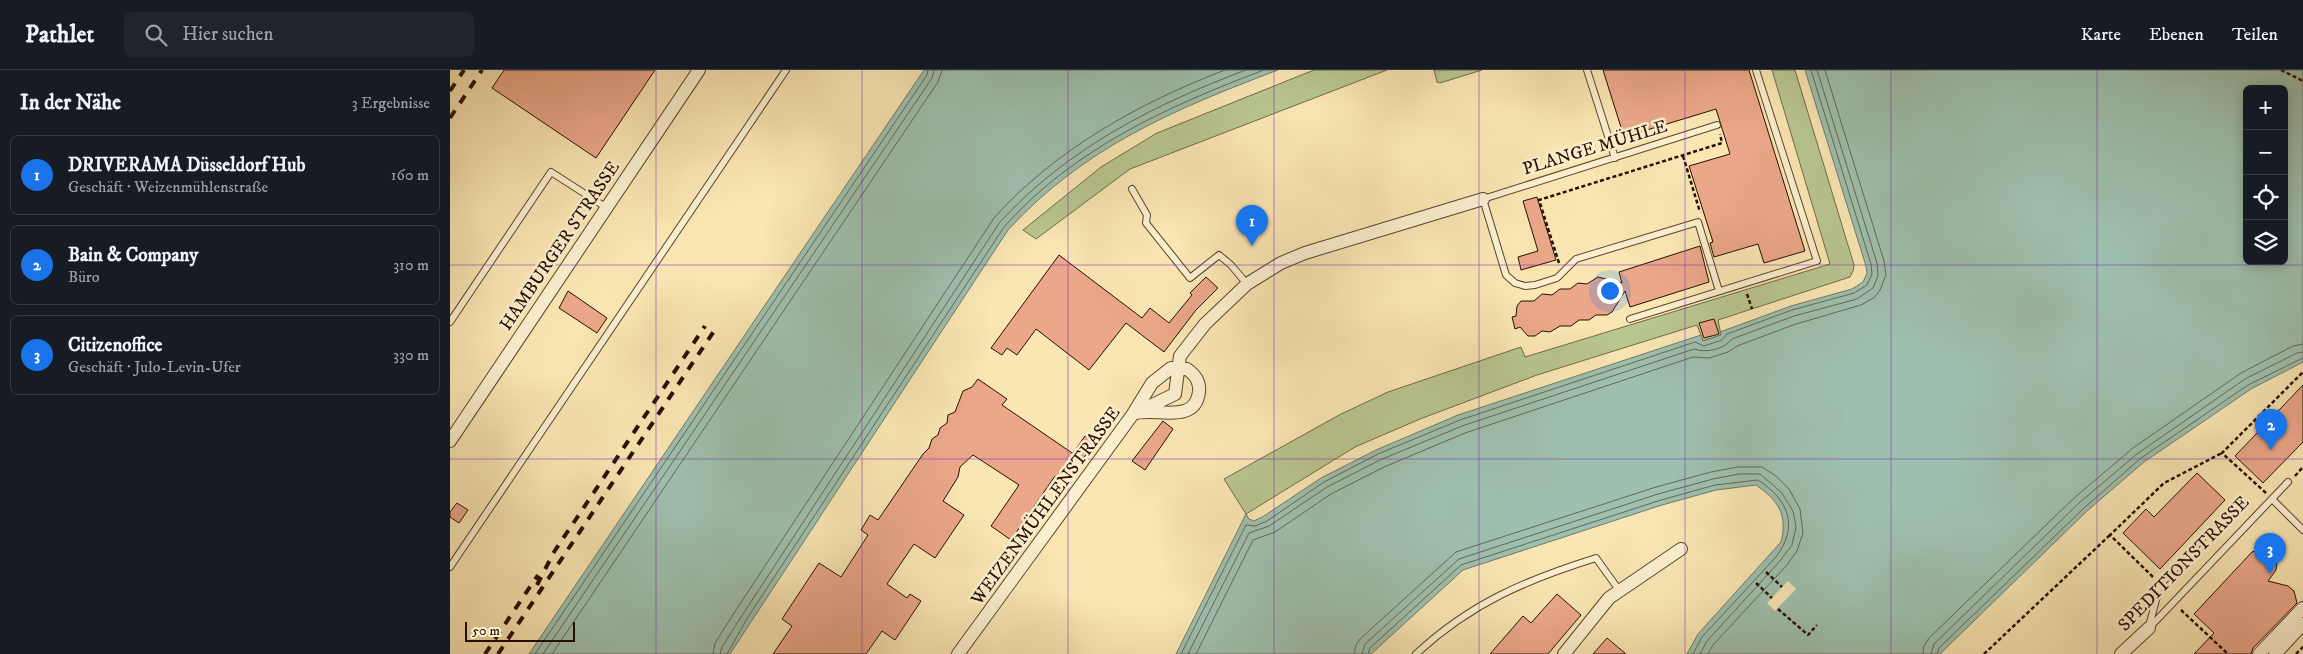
<!DOCTYPE html>
<html lang="de">
<meta charset="utf-8">
<style>
:root{--surface:#171b24;--page:#20242c;--text:#f1f3f6;--muted:#9ea1a6;--line:#363941;--accent:#1a73e8}
body{margin:0;font-family:"IM FELL DW Pica",serif;background:var(--page);color:var(--text)}
.controls{position:absolute;right:15px;top:15px;display:grid;overflow:hidden;border-radius:8px;box-shadow:0 2px 12px #0003}
.controls button{width:45px;height:45px;display:grid;place-items:center;padding:0;border:0;border-bottom:1px solid var(--line);background:var(--surface);color:var(--text);font:25px sans-serif}
.scale{position:absolute;left:15px;bottom:12px;width:110px;box-sizing:border-box;padding-left:5px;border:2px solid #280e00;border-top:0;font-size:14px;line-height:18px;white-space:nowrap;color:#280e00;-webkit-text-stroke:4px #fbefce;paint-order:stroke}
.you{position:absolute;left:1159px;top:220px;width:18px;height:18px;margin:-12px;border:4px solid #fff;border-radius:50%;background:#1a73e8;box-shadow:0 0 0 8px #1a73e833}
.badge{display:grid;place-items:center;width:32px;height:32px;border-radius:50%;background:var(--accent);color:#fff;font-size:16px;font-weight:700}
.pin{position:absolute;translate:-50% -41px;filter:drop-shadow(0 1px 2px #0008)}
.pin::after{content:'';position:absolute;top:26px;width:18px;height:15px;background:inherit;clip-path:polygon(0 0,100% 0,50% 100%)}
.list{margin:0;padding:0;list-style:none}
h2{display:flex;justify-content:space-between;align-items:center;height:65px;margin:0;padding:0 20px;font-size:21px}
h2 small{font-size:16px;font-weight:400;color:var(--muted)}
.list li{display:grid;grid-template-columns:32px 1fr auto;gap:15px;align-items:center;box-sizing:border-box;height:80px;margin:0 10px 10px;padding:0 10px;border:1px solid var(--line);border-radius:8px}
.list b{display:block;font-size:19px;white-space:nowrap}
.list p{margin:0;font-size:16px;white-space:nowrap;color:var(--muted)}
.list em{font-size:16px;font-style:normal;color:var(--muted)}
.icon{flex:none;width:28px;height:28px;fill:none;stroke:currentColor;stroke-width:2;stroke-linecap:round;stroke-linejoin:round}
.map{position:relative;flex:none;width:1853px;height:584px;overflow:hidden}
header{display:flex;align-items:center;gap:30px;box-sizing:border-box;height:70px;padding:0 25px;background:var(--surface);border-bottom:1px solid var(--line)}
header strong{font-size:24px}
nav{display:flex;gap:28px;margin-inline-start:auto;font-size:18px}
.search{width:350px;height:45px;background:var(--page);display:flex;align-items:center;gap:12px;box-sizing:border-box;padding:0 18px;border-radius:8px;color:var(--muted);font-size:19px}
main{display:flex}
aside{flex:1;background:var(--surface)}
.map>svg:first-child{display:block}
.green{fill:#b9c690;stroke:#706a48}
.water{fill:#9ec0ae;stroke:#6f7968;fill-rule:evenodd}
.pier{fill:#f9e6b3}
.lines{fill:none;stroke-linecap:round;stroke-linejoin:round}
.shore{stroke:#636757;stroke-width:1}
.building{fill:#eaa789;stroke:#280e00}
.lane-casing{stroke:#5c442d;stroke-width:8}
.street-casing{stroke:#5c442d;stroke-width:14}
.path{stroke:#280e00;stroke-width:2.5;stroke-dasharray:4 2.5;stroke-linecap:butt}
.lane{stroke:#fbefce;stroke-width:6}
.street{stroke:#fbefce;stroke-width:12}
.rail{stroke:#280e00;stroke-width:4;stroke-dasharray:9 9;stroke-linecap:butt}
.grid{fill:none;stroke:#7b2cbf;stroke-width:1;stroke-opacity:0.55}
.labels{text-anchor:middle;dominant-baseline:central;stroke-width:5;stroke-linejoin:round;paint-order:stroke}
.street-label{font-size:18px;fill:#280e00;stroke:#fbefce}
</style>
<header>
<strong>Pathlet</strong>
<div class="search"><svg class="icon" aria-label="search" viewBox="0 0 24 24"><circle cx="10" cy="10" r="6"/><path d="M15 15l6 6"/></svg>Hier suchen</div>
<nav><a>Karte</a><a>Ebenen</a><a>Teilen</a></nav>
</header>
<main>
<aside>
<h2>In der Nähe<small>3 Ergebnisse</small></h2>
<ul class="list">
<li><span class="badge">1</span><div><b>DRIVERAMA Düsseldorf Hub</b><p>Geschäft · Weizenmühlenstraße</p></div><em>160 m</em></li>
<li><span class="badge">2</span><div><b>Bain &amp; Company</b><p>Büro</p></div><em>310 m</em></li>
<li><span class="badge">3</span><div><b>Citizenoffice</b><p>Geschäft · Julo-Levin-Ufer</p></div><em>330 m</em></li>
</ul>
</aside>
<div class="map">
<svg width="1853" height="584" viewBox="0 0 1853 584">
<rect width="100%" height="100%" fill="#f9e6b3"/>
<filter id="stains"><feTurbulence type="fractalNoise" baseFrequency=".004" numOctaves="4"/><feColorMatrix values="0 0 0 0 .2 0 0 0 0 .09 0 0 0 0 .02 0 0 0 .5 -.17"/></filter>
<radialGradient id="worn" r=".72"><stop offset=".6" stop-color="#630" stop-opacity="0"/><stop offset="1" stop-color="#630" stop-opacity=".3"/></radialGradient>
<path class="green" d="M864 0H937L680 99 586 169 573 160 651 97 707 63Z
M984 0H1032L990 13 987 12Z
M1322 0H1345L1404 195 1403 201 1400 207 1268 250 1271 265 1253 271 1247 255 1087 305 970 349 905 377 796 444 774 409 891 344 938 322 1071 277 1075 287 1380 194Z"/>
<path class="water" d="M474 0H828C725 39 634 77 558 160L280 584H79Z
M1355 0H1853V292L1801 319 1694 392 1637 441 1490 584H1237L1248 564 1331 472C1338 445 1328 430 1306 415L1266 420 1212 435 1013 500 921 584H726L796 444 799 449 804 451 814 446 871 408 926 380 1008 345 1251 265 1253 271 1271 265 1270 262 1341 236 1402 219 1413 212 1417 203 1416 196ZM1797 19H1834V191H1797Z"/>
<path class="pier" d="M1338 511 1346 519 1325 541 1317 533Z"/>
<g class="lines">
<path class="shore" d="M85 584 477 5 478 0
M93 584 482 8 484 0
M102 584 488 12 492 0
M263 584 265 573 286 540 544 148C606 79 689 33 775 0
M270 584 272 577 293 544 550 152C618 78 703 35 796 0
M277 584 298 547 554 157C623 79 718 36 814 0
M731 584 796 455 805 456 817 451 874 412 928 384 1010 350 1245 272 1254 276 1272 270 1277 264 1342 240 1404 223 1417 215 1422 204 1421 194 1361 0
M738 584 799 463 819 456 877 417 930 390 1012 356 1244 279C1256 283 1273 280 1282 269L1344 246 1407 229 1423 218 1428 206 1427 193 1367 0
M746 584 803 470 825 462 881 424 934 397 1015 363 1243 287 1259 288 1278 282 1287 276 1346 254 1411 235 1425 227 1430 220 1436 205 1434 191 1375 0
M904 584 906 575 910 569 1006 482 1206 417 1261 402 1288 397H1312L1326 406 1339 419 1350 439 1353 463 1347 481 1337 495 1263 575 1258 584
M912 584 915 574 1009 489 1208 424 1263 409 1289 404H1310L1331 422 1343 441 1346 457 1342 475 1330 491 1257 571 1250 584
M918 584 920 578 1011 495 1211 430 1265 415 1308 410C1339 430 1349 456 1326 487L1252 567 1243 584
M1473 584 1474 576 1479 568 1624 428 1683 378 1791 303 1843 276 1853 274
M1481 584 1484 574 1629 433 1687 384 1795 309 1847 283 1853 282
M1487 584 1489 578 1634 438 1691 388 1798 315 1853 288"/>
</g>
<path class="building" d="M54 0H205L146 88 42 18Z
M1153 0H1299L1355 181 1314 193 1308 174 1264 187 1260 173 1263 172 1239 96 1280 84 1266 39 1174 67Z
M1087 127 1106 190 1071 200 1068 187 1088 181 1073 131Z
M1250 176 1259 212 1180 237 1175 221 1162 242 1157 245H1146L1139 250H1129L1121 256H1110L1100 262 1092 261 1085 266H1078L1070 257 1065 259 1062 247 1066 246 1067 236 1071 231H1084L1092 224 1102 225 1110 219H1120L1128 213 1137 214 1148 207 1172 213 1169 202Z
M609 185 692 248 700 238 719 253 742 225 740 223 756 207 768 218 746 240 714 282 676 253 639 300 586 259 567 285 557 278 552 285 541 278Z
M118 221 157 248 147 263 109 238Z
M1264 249 1269 264 1254 268 1249 253Z
M528 309 557 329 552 335 625 385 623 383 635 366 645 373 632 390 626 386 609 409 605 406 561 470 541 456 569 415 523 385 510 397 508 407 493 431 514 445 485 488 464 474 437 514 457 528 460 524 471 531 445 570 432 561 416 584H323L342 556 332 549 369 493 391 507 418 465 411 460 420 445 428 450 473 384 479 378 482 369 488 365 490 358 497 353 498 345 505 342 513 321 522 317Z
M1853 315V372L1813 413 1785 386Z
M713 351 723 359 695 400 682 391Z
M1747 403 1775 430 1710 499 1673 463 1696 439 1704 447Z
M7 433 18 440 9 453 0 447V442Z
M1814 478 1823 483 1827 493 1826 500 1818 511 1838 516 1844 521 1847 533 1803 578 1801 584H1744L1764 563 1744 544 1802 482Z
M1107 524 1131 545 1098 584H1040L1073 546 1081 553Z
M1157 568 1176 584H1143Z"/>
<g class="lines">
<g class="lane-casing">
<path id="lane" d="M1137 0 1165 88
M1267 55 1033 129 1056 205 1065 213 1075 216 1085 215 1107 208 1126 189 1248 152 1269 221
M682 119 697 145 696 153 740 208 769 185 781 195 797 214
M1180 249 1367 191 1306 0
M0 252 101 102 157 138
M1822 429 1853 460
M0 497 336 0
M1699 556 1710 515 1752 469
M1699 558 1838 412
M966 584C1021 533 1076 510 1146 488L1169 520"/>
</g>
<g class="street-casing">
<path id="street" d="M692 340 725 324 730 286 755 254 797 214 831 193 855 183 1033 129
M0 371 249 0
M508 584 683 344 702 313 721 298 737 299C745 305 750 311 749 322 745 356 703 336 683 344
M1114 584 1159 528 1231 479
M1671 584 1699 558
M1809 584 1853 538
M1825 584 1853 554"/>
</g>
<path class="path" d="M1831 0 1853 11
M1233 86 1250 142
M1109 193 1089 130 1272 73 1270 64
M1297 224 1302 239
M1845 406 1853 397
M1816 423 1772 383 1853 302
M1316 502 1332 517
M1703 507 1660 465 1714 413 1772 383
M1306 513 1322 528
M1328 539 1358 565 1367 555
M1731 540 1778 584
M1534 584 1660 465
M1846 584 1853 577"/>
<use href="#lane" class="lane"/>
<use href="#street" class="street"/>
<path class="rail" d="M0 21 14 0
M0 48 32 0
M87 515 104 482 255 256
M35 584 88 505
M48 584 264 261"/>
</g>
<path class="grid" d="M206 0V584M412 0V584M618 0V584M824 0V584M1029 0V584M1235 0V584M1441 0V584M1647 0V584M0 195H1853M0 389H1853"/>
<g class="labels">
<g class="street-label">
<text transform="translate(1145 78) rotate(-17)">PLANGE MÜHLE</text>
<text transform="translate(110 176) rotate(-56)">HAMBURGER STRASSE</text>
<text transform="translate(596 436) rotate(-54)">WEIZENMÜHLENSTRASSE</text>
<text transform="translate(1734 494) rotate(-46)">SPEDITIONSTRASSE</text>
</g>
</g>
<rect width="100%" height="100%" filter="url(#stains)"/>
<rect width="100%" height="100%" fill="url(#worn)"/>
</svg>
<div class="controls">
<button>+</button>
<button>−</button>
<button><svg class="icon" aria-label="locate" viewBox="0 0 24 24"><circle cx="12" cy="12" r="6"/><path d="M12 2v4M12 18v4M2 12h4M18 12h4"/></svg></button>
<button><svg class="icon" aria-label="layers" viewBox="0 0 24 24"><path d="M12 4l9 5-9 5-9-5zM3 14l9 5 9-5"/></svg></button>
</div>
<div class="scale">50 m</div>
<div class="you"></div>
<div class="pin badge" style="left:802px;top:176px">1</div>
<div class="pin badge" style="left:1821px;top:380px">2</div>
<div class="pin badge" style="left:1820px;top:504px">3</div>
</div>
</main>
